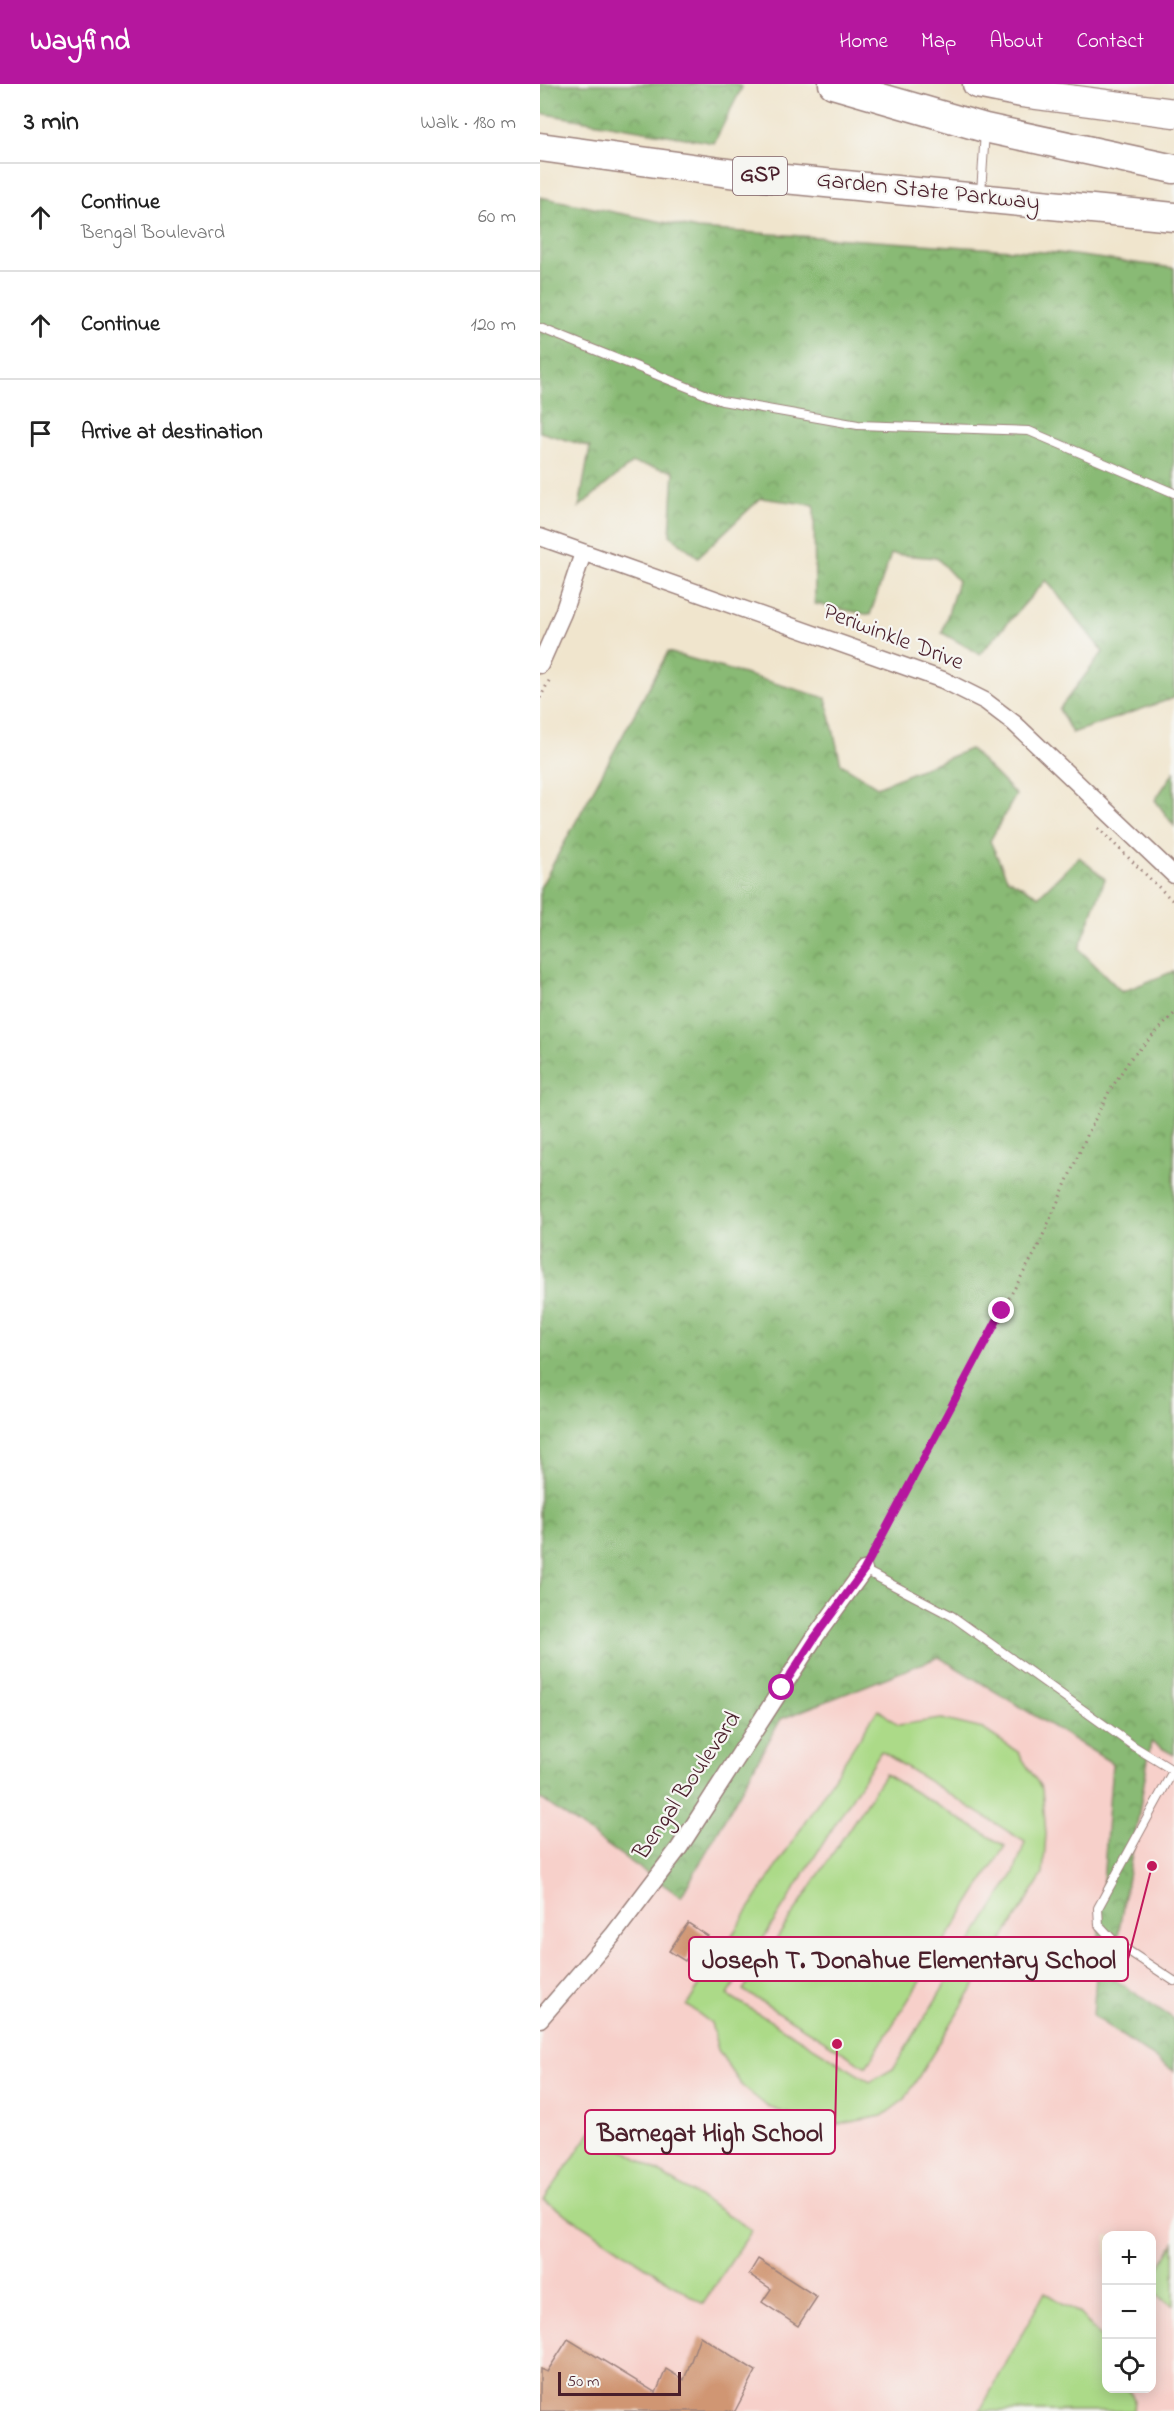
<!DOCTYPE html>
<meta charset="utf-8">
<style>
:root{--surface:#fff;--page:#f6f6f6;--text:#222;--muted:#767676;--line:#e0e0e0;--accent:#b5179e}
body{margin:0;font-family:"Indie Flower",sans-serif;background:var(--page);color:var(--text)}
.controls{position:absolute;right:18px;bottom:18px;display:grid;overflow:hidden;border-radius:12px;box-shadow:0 3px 15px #0003}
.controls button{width:54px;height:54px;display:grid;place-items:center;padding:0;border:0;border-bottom:2px solid var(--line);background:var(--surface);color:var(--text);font:30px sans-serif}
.scale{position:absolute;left:18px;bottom:15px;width:123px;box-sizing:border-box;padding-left:6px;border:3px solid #4a1f2b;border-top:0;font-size:16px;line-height:21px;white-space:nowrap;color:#4a1f2b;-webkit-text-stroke:4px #f6f6f2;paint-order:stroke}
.stop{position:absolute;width:18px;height:18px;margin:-14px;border:4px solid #b5179e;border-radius:50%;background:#fff}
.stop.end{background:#b5179e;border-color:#fff;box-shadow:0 2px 6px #0008}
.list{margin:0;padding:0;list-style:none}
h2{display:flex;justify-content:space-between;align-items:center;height:78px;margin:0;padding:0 24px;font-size:26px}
h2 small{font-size:20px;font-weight:400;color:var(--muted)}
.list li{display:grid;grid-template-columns:39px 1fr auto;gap:18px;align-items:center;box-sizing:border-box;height:108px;padding:0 24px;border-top:2px solid var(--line)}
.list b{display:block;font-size:22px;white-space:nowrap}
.list p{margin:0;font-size:20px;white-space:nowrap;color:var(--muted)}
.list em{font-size:20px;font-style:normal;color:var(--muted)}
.icon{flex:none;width:33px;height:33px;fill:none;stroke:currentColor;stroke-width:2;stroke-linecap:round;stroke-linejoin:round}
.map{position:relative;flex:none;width:634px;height:2327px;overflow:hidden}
header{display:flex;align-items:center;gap:36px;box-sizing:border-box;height:84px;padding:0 30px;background:var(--accent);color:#fff}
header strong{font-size:28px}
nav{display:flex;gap:33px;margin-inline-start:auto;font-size:21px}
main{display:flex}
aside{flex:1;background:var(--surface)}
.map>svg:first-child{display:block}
.built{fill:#f7d0ca;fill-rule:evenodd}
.forest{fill:url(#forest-crowns);stroke:#6a6c50;stroke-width:1.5}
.pitch{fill:#acda88;stroke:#7b7c5a;stroke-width:1.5;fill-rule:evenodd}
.building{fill:#d09673}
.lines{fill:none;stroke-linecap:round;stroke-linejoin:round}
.lane-casing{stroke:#9d827c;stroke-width:10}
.street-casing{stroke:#9d827c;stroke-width:19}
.highway-casing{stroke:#9d827c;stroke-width:31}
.path{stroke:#9d827c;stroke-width:3;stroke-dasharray:1.5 4.5;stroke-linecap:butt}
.lane{stroke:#fff;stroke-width:8}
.street{stroke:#fff;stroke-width:16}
.highway{stroke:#fff;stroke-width:28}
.route{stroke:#b5179e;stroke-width:8}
.labels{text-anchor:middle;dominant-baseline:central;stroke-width:4.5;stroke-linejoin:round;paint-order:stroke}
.shield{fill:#f6f6f2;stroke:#7e6067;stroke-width:1.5}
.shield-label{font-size:22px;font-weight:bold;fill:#4a1f2b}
.street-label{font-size:24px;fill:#4a1f2b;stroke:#f6f6f2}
.leader{fill:none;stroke:#c2185b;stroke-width:2}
.callout-dot{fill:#c2185b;stroke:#f6f6f2;stroke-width:2}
.callout{fill:#f6f6f2;stroke:#c2185b;stroke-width:2}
.callout-label{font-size:26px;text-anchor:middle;font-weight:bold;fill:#4a1f2b}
</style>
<header>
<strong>Wayfind</strong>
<nav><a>Home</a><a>Map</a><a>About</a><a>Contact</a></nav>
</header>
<main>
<aside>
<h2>3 min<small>Walk · 180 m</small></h2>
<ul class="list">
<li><svg class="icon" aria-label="ahead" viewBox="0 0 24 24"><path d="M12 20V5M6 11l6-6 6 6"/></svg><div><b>Continue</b><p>Bengal Boulevard</p></div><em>60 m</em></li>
<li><svg class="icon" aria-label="ahead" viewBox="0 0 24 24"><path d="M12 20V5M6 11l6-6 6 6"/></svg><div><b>Continue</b></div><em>120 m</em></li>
<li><svg class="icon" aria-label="arrive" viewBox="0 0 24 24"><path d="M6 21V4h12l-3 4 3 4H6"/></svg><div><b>Arrive at destination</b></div></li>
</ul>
</aside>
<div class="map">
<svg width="634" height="2327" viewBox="0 0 634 2327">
<defs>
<pattern id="forest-crowns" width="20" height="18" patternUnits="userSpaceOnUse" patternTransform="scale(1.5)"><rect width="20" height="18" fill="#89ba74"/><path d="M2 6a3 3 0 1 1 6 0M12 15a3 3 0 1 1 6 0" fill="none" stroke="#72975f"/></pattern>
</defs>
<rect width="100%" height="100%" fill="#f6f6f2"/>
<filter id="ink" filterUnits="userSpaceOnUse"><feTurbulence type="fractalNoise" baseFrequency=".0167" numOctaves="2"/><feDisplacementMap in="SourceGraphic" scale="12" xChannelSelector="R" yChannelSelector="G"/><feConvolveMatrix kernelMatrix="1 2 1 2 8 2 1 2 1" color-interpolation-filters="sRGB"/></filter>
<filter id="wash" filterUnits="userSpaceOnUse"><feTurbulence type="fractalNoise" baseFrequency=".008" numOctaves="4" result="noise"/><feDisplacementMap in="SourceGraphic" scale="24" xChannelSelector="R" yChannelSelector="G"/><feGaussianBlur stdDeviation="1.35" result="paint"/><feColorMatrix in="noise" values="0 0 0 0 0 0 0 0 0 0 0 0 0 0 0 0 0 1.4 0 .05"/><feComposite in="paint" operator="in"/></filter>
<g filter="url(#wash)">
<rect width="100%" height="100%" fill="#f0e5cd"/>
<path class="built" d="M399 1573 572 1679 553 1932 634 1987V2327H0V1714L141 1813 241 1635ZM566 2152H612V2304H566Z
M611 1657 634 1671V1935L571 1893Z"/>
<path class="forest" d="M0 0H196L202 3 174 59 0 29Z
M0 113 157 145 518 169 634 184V614L532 649 519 625 563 568 506 496 440 570 402 549 418 497 397 474 351 470 330 531 275 520 274 421 221 414 158 473 130 451 134 387 92 379 39 423 50 363 0 348Z
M128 568 286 614 301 680 337 703 430 665 476 711 450 757 467 794 499 812 539 773 565 795 539 865 582 908 634 887V1671L611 1658 571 1893 634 1935V1987L553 1932 572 1679 399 1573 241 1635 141 1813 0 1714V804Z
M634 688V742L615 716Z"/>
<path class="pitch" d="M338 1625 358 1641 401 1635 443 1645 478 1668 502 1705 506 1750 503 1790 365 2015 342 2032 300 2040 264 2035 228 2023 202 2002 178 1966 171 1939 147 1921ZM341 1667 485 1758 474 1789 353 1985 330 1998 188 1911Z
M345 1690 465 1762 326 1983 203 1906Z
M52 2046 212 2146 163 2220 4 2116Z
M634 2159V2222L612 2208V2196Z
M505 2208 540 2230 566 2260V2304L588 2305 594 2315 593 2327H440Z"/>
<g id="blocks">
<path class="building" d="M148 1839 168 1852 159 1864 155 1861 145 1877 129 1867Z
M218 2175 277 2213 258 2242 222 2218 231 2205 209 2190Z
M160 2252 216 2287 195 2327H0V2285L7 2288 28 2255 116 2309 126 2285 144 2296Z"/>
</g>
</g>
<g filter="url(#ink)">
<use href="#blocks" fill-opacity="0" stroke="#9d827c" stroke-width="1.5"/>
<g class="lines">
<g class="lane-casing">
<path id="lane" d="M441 109 445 47
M0 244 182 317 318 341 489 347 634 409
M324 1486 412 1532 595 1663 634 1687
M633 1687 558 1824 559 1841 575 1858 634 1897"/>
</g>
<g class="street-casing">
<path id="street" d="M0 453 403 596 445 617 474 639 634 791
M0 581 23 529 43 469
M0 1935 73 1851 139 1764 275 1553 324 1486"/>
</g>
<g class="highway-casing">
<path id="highway" d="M293 0 445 44 634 85
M437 0 482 9 634 29
M0 63 203 91 634 133"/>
</g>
<path class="path" d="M0 614 11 593
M558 744 634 818
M331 1474 450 1247 496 1167 549 1047 569 1008 590 975 634 930"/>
<use href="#lane" class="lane"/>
<use href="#street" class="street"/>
<use href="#highway" class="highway"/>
</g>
</g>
<g class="lines" filter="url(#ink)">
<path class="route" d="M242 1604 275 1553 324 1486 462 1227"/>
</g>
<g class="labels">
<rect class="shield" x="193" y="73" width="54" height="38" rx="4.5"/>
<g class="shield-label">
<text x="220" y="92">GSP</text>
</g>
<g class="street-label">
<text transform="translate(388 108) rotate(6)">Garden State Parkway</text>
<text transform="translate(353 554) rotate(21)">Periwinkle Drive</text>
<text transform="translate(148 1702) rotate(-56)">Bengal Boulevard</text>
</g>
</g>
<path class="leader" d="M612 1782L588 1875M297 1960L295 2048"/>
<g class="callout-dot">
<circle cx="612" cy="1782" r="6"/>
<circle cx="297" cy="1960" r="6"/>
</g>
<g class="callout">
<rect x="149" y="1853" width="439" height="44" rx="6"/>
<rect x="45" y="2026" width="250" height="44" rx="6"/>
</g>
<g class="callout-label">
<text x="369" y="1884">Joseph T. Donahue Elementary School</text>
<text x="170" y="2057">Barnegat High School</text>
</g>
</svg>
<div class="controls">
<button>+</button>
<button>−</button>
<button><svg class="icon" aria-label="locate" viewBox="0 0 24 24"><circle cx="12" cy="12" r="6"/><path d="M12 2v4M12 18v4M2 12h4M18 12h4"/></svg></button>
</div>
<div class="scale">50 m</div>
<div class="stop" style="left:242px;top:1604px"></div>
<div class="stop end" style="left:462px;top:1227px"></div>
</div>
</main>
